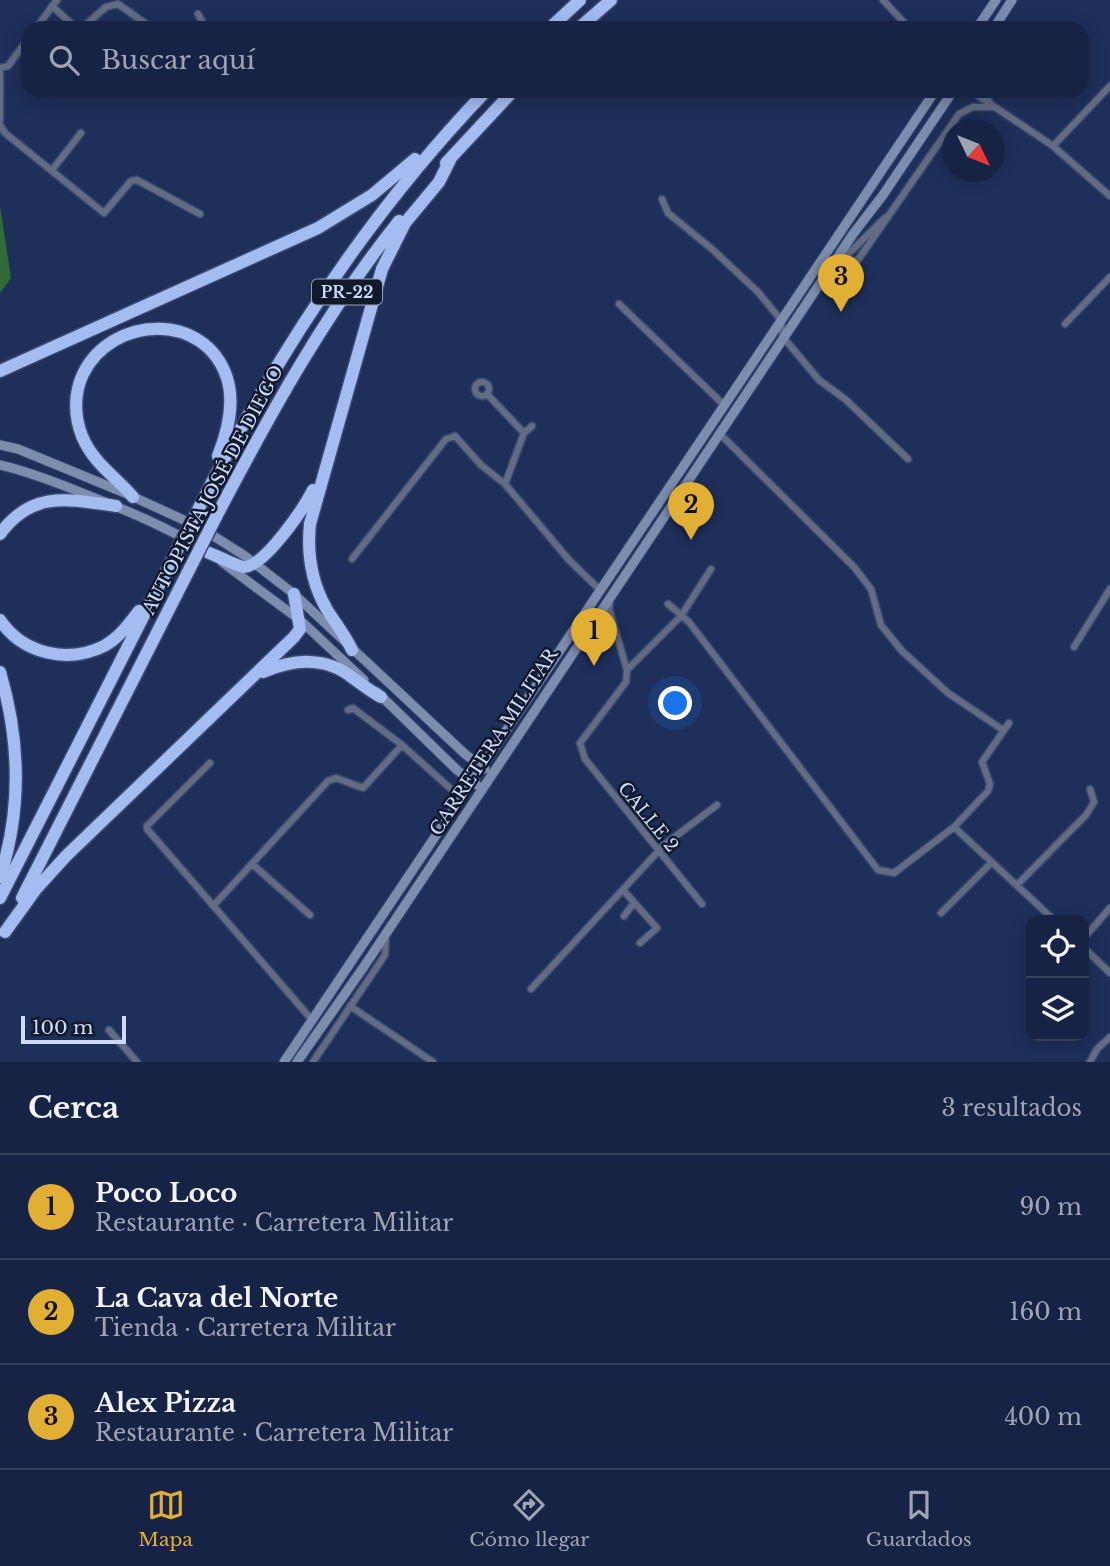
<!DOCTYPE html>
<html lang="es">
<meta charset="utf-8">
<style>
:root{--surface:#162344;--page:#232f4f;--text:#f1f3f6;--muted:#9ea4b2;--line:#35405d;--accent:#e1af34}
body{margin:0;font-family:"Libre Baskerville",serif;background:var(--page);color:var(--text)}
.controls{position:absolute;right:21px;bottom:21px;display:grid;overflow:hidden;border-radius:14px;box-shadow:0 4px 18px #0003}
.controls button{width:63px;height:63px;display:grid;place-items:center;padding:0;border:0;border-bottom:2px solid var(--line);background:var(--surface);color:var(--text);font:35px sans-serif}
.compass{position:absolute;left:942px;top:119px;width:63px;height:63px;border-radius:50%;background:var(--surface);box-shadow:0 4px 18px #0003;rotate:133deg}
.scale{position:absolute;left:21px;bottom:18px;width:105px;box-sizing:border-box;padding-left:7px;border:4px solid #cedbf6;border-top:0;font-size:19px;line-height:24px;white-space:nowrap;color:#cedbf6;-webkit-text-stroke:5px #11192c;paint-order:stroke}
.you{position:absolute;left:676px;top:704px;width:24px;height:24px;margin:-18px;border:5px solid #fff;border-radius:50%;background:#1a73e8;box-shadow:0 0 0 10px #1a73e833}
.badge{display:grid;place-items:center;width:46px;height:46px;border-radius:50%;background:var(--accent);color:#111;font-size:23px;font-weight:700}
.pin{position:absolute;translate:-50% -58px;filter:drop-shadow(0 2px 4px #0008)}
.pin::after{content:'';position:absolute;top:37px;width:24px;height:21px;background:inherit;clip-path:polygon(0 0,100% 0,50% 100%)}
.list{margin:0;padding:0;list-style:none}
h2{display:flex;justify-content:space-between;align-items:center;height:91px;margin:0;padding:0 28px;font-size:30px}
h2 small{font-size:23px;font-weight:400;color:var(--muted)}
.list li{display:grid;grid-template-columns:46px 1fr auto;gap:21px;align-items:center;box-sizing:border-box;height:105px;padding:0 28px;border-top:2px solid var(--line)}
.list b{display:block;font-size:26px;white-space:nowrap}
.list p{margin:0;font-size:23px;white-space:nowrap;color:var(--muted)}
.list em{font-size:23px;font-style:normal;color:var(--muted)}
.icon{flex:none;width:38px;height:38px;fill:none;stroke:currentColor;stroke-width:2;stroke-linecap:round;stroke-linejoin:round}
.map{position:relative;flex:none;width:1110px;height:1062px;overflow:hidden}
.search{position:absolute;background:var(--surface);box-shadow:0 4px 18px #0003;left:21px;right:21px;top:21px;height:77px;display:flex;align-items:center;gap:18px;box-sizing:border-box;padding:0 24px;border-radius:21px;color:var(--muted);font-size:26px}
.sheet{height:406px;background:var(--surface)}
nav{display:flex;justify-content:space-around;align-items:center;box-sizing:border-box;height:98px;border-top:2px solid var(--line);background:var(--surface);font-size:19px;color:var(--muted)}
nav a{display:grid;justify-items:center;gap:4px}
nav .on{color:var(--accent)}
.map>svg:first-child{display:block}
.green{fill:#316b35}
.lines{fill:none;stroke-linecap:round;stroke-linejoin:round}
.minor-casing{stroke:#3a4b73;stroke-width:9}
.secondary-casing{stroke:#3a4b73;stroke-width:11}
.motorway-casing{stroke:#3a4b73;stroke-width:15}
.minor{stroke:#626c82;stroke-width:6}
.secondary{stroke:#7d8dae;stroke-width:9}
.motorway{stroke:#a4bcf0;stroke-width:12}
.motorway-bridge-casing{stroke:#3a4b73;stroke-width:15;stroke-linecap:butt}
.motorway-bridge{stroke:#a4bcf0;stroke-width:12}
.labels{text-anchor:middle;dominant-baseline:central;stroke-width:5;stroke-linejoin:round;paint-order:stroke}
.shield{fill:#11192c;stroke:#95a1b9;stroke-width:2}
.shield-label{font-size:16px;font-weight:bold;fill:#cedbf6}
.street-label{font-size:18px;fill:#cedbf6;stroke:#11192c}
</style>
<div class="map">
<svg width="1110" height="1062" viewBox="0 0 1110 1062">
<rect width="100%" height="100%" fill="#1e2f5a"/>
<path class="green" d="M0 206 11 278 0 293Z"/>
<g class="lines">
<g class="minor-casing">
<path id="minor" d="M883 0 909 28
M52 6 74 26 82 28 106 7 118 4 152 28
M198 14 202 21 201 28
M36 28 57 0
M0 68V120
M0 68 8 66 28 39
M971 91 1053 146 1110 196
M983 91 990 103
M0 125 5 133 104 213 131 181 137 180 200 214
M1053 146 1110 86
M52 170 81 133
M662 199 668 213 712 249 758 292 781 320 783 337 819 380 845 399 908 459
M840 262 885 218
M839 263 858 260 959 114 973 107H993
M619 304 724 405
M1065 324 1110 277
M475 389a7 7 0 1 1 14 0a7 7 0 1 1-14 0Z
M487 394 524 433
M719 433 854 567 871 589 881 625 902 651 948 693 1003 730
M505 484 524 433 532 426
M352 559 446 439 455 436 481 465 505 484 569 560 601 591
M610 601 609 609 627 670
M668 604 689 622 878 870 894 873 954 827 988 791 990 784 982 762 1009 723
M1074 647 1110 589
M348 710 353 708 402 745 452 790
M210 763 147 826V829L312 1020
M954 827 1054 920
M252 864 310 915
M1017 885 1086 815 1094 802 1090 789
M623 890 657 928 640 943
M702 904 585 759 580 743 626 682 627 670 681 616 711 569
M214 905 328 781 336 778 363 788 402 745
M941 913 992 862
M624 916 634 903
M1084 938 1110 908
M1084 948 1110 973
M531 989 664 845 717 805
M350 1006 433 1062
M109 1030 137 1062
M313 1062 385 955 386 935
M1090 1062 1097 1049 1110 1037"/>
</g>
<g class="secondary-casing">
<path id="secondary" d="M977 28 996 0
M994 28 1012 0
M0 445 18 449 125 493 201 528 245 556 294 594 465 754 485 769
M0 465C30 472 58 483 87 495 128 511 167 527 204 550
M222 562 300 620 364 680
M377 692 457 770 477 785
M284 1062 935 91
M297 1062 363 968 853 234 883 195 953 91"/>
</g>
<g class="motorway-casing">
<path id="motorway" d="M550 28 580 0
M579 28 611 0
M446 163 513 91
M0 371 318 228 372 195 415 159
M133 497C115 476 93 463 82 436 74 416 74 393 83 374 112 315 205 311 227 378 235 404 228 431 218 456
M199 508C275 356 368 214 486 91
M216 517C270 414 326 312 399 221
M0 534C32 490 69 499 116 506
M209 553C218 556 238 567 244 567 265 566 304 508 313 490
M0 620C23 654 68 664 104 646 119 638 129 624 139 611
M352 650C345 635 335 623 326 608 312 583 307 553 310 524L382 269 405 223 439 182 451 158
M0 672C20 740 22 809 0 877
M263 672C293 659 326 656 353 678 363 685 370 691 381 697
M0 898 174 556
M22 898 190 568
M5 932 36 889 66 856 294 637 300 629 294 594"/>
</g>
<use href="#minor" class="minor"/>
<use href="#secondary" class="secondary"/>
<use href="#motorway" class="motorway"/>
<g class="motorway-bridge-casing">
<path id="motorway-bridge" d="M174 556 199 508
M190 568 216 517"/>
</g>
<use href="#motorway-bridge" class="motorway-bridge"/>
</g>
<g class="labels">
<rect class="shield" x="312" y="279.5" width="70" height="25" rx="5"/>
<g class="shield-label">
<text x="347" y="292">PR-22</text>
</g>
<g class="street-label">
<text transform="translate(213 490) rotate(-62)">AUTOPISTA JOSÉ DE DIEGO</text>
<text transform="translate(494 742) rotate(-57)">CARRETERA MILITAR</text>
<text transform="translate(648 817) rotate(51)">CALLE 2</text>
</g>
</g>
</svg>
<div class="controls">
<button><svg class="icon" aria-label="locate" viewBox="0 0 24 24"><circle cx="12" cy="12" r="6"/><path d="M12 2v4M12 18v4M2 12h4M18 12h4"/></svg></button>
<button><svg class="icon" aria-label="layers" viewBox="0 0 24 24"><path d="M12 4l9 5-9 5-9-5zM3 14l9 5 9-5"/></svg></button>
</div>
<svg class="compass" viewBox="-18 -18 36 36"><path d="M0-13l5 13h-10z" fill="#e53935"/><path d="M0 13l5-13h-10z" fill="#9ea4b2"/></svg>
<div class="scale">100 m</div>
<div class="you"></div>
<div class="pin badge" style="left:594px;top:666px">1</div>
<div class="pin badge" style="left:691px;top:540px">2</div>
<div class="pin badge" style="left:841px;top:312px">3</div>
<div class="search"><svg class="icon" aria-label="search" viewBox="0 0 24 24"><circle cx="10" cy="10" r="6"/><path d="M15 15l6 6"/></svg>Buscar aquí</div>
</div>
<section class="sheet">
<h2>Cerca<small>3 resultados</small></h2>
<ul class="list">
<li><span class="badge">1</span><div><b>Poco Loco</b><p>Restaurante · Carretera Militar</p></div><em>90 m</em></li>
<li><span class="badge">2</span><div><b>La Cava del Norte</b><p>Tienda · Carretera Militar</p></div><em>160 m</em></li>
<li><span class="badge">3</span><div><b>Alex Pizza</b><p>Restaurante · Carretera Militar</p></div><em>400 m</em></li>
</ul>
</section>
<nav>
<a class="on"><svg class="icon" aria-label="map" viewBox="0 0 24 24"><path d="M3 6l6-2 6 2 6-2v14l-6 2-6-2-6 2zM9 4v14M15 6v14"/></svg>Mapa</a>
<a><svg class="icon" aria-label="directions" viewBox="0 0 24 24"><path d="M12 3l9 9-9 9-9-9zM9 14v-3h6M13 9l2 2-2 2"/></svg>Cómo llegar</a>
<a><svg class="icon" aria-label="saved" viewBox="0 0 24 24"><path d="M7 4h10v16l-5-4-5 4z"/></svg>Guardados</a>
</nav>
